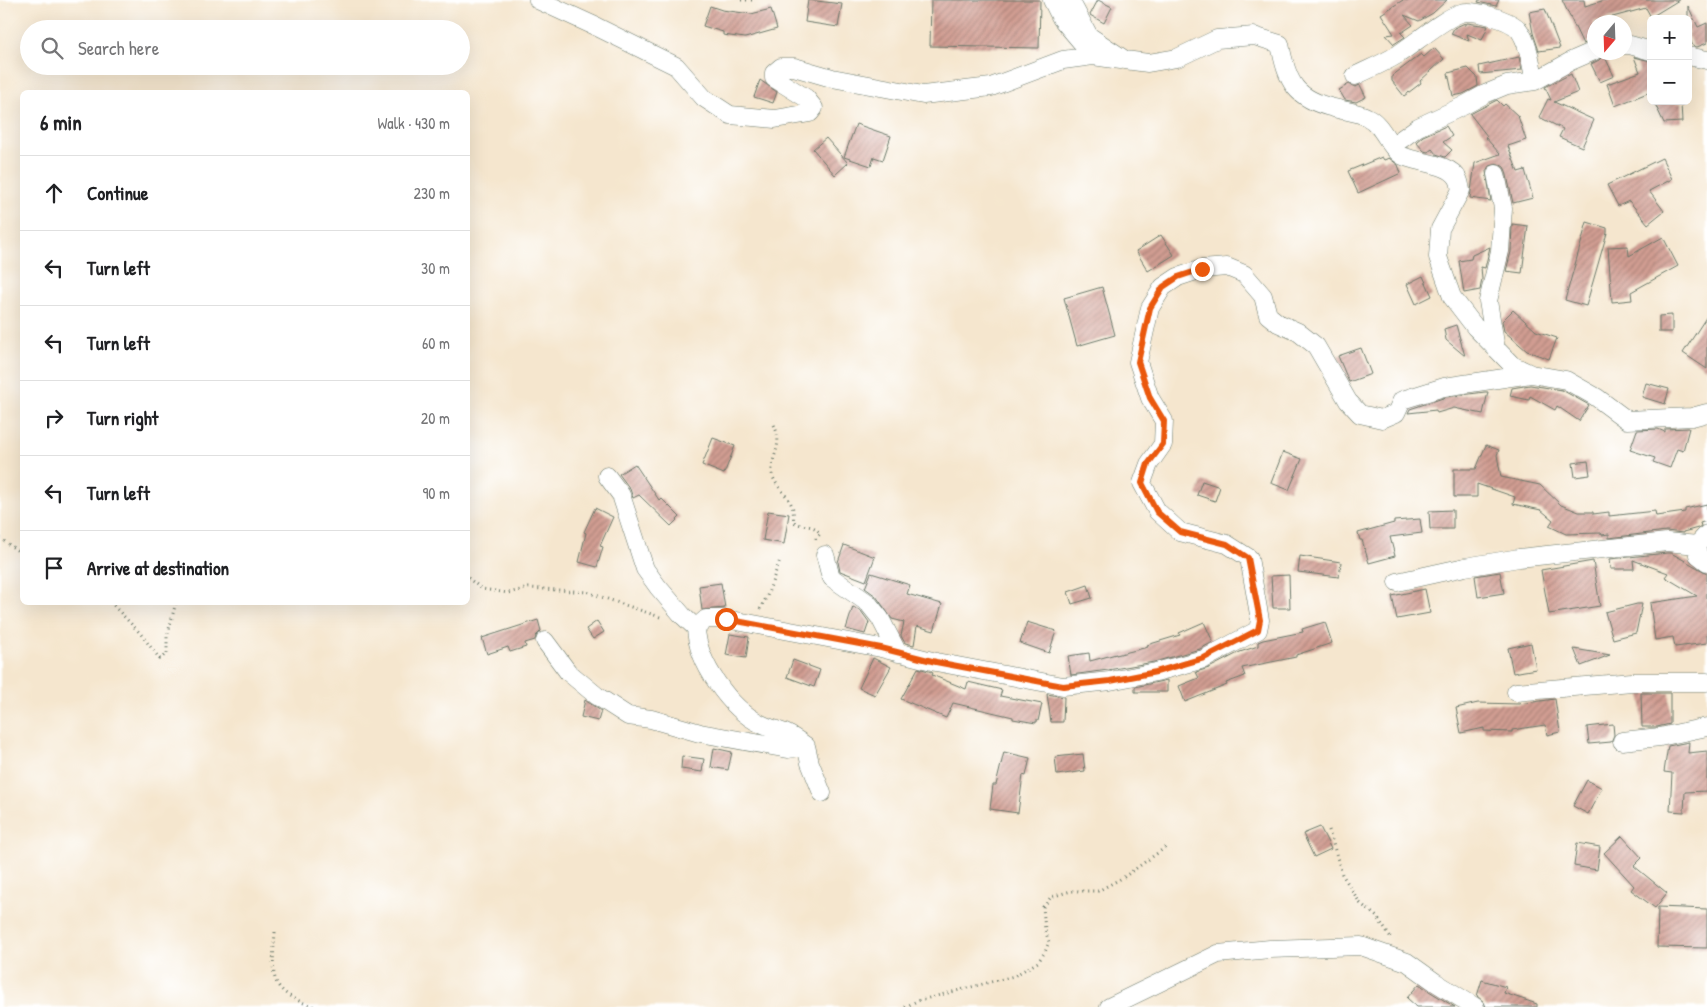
<!DOCTYPE html>
<meta charset="utf-8">
<style>
:root{--surface:#fff;--page:#f2f2f2;--text:#202124;--muted:#757577;--line:#e0e0e0}
body{margin:0;font-family:"Patrick Hand",sans-serif;background:var(--page);color:var(--text)}
.controls{position:absolute;right:15px;top:15px;display:grid;overflow:hidden;border-radius:8px;box-shadow:0 5px 20px #0002}
.controls button{width:45px;height:45px;display:grid;place-items:center;padding:0;border:0;border-bottom:1px solid var(--line);background:var(--surface);color:var(--text);font:25px sans-serif}
.compass{position:absolute;left:1587px;top:15px;width:45px;height:45px;border-radius:50%;background:var(--surface);box-shadow:0 5px 20px #0002;rotate:199deg}
.stop{position:absolute;width:15px;height:15px;margin:-11px;border:4px solid #ea580c;border-radius:50%;background:#fff}
.stop.end{background:#ea580c;border-color:#fff;box-shadow:0 1px 5px #0008}
.list{margin:0;padding:0;list-style:none}
h2{display:flex;justify-content:space-between;align-items:center;height:65px;margin:0;padding:0 20px;font-size:21px}
h2 small{font-size:16px;font-weight:400;color:var(--muted)}
.list li{display:grid;grid-template-columns:32px 1fr auto;gap:15px;align-items:center;box-sizing:border-box;height:75px;padding:0 20px;border-top:1px solid var(--line)}
.list b{display:block;font-size:19px;white-space:nowrap}
.list em{font-size:16px;font-style:normal;color:var(--muted)}
.icon{flex:none;width:28px;height:28px;fill:none;stroke:currentColor;stroke-width:2;stroke-linecap:round;stroke-linejoin:round}
.map{position:relative;flex:none;width:1707px;height:1007px;overflow:hidden}
.search{position:absolute;background:var(--surface);box-shadow:0 5px 20px #0002;left:20px;top:20px;width:450px;height:55px;display:flex;align-items:center;gap:12px;box-sizing:border-box;padding:0 18px;border-radius:28px;color:var(--muted);font-size:19px}
.panel{position:absolute;background:var(--surface);box-shadow:0 5px 20px #0002;left:20px;top:90px;width:450px;height:515px;border-radius:8px}
.map>svg:first-child{display:block}
.building{fill:url(#building-hatch)}
.lines{fill:none;stroke-linecap:round;stroke-linejoin:round}
.minor-casing{stroke:#6a786a;stroke-width:19}
.path{stroke:#6a786a;stroke-width:3;stroke-dasharray:1 4;stroke-linecap:butt}
.minor{stroke:#fff;stroke-width:18}
.route{stroke:#ea580c;stroke-width:6}
</style>
<div class="map">
<svg width="1707" height="1007" viewBox="0 0 1707 1007">
<defs>
<pattern id="building-hatch" width="6" height="6" patternUnits="userSpaceOnUse" patternTransform="scale(1.25)"><rect width="6" height="6" fill="#d19d92"/><path d="M-1 1l2-2M0 6l6-6M5 7l2-2" fill="none" stroke="#a98178"/></pattern>
</defs>
<rect width="100%" height="100%" fill="#fff"/>
<filter id="ink" filterUnits="userSpaceOnUse"><feTurbulence type="fractalNoise" baseFrequency=".02" numOctaves="2"/><feDisplacementMap in="SourceGraphic" scale="10" xChannelSelector="R" yChannelSelector="G"/><feConvolveMatrix kernelMatrix="1 2 1 2 8 2 1 2 1" color-interpolation-filters="sRGB"/></filter>
<filter id="wash" filterUnits="userSpaceOnUse"><feTurbulence type="fractalNoise" baseFrequency=".0096" numOctaves="4" result="noise"/><feDisplacementMap in="SourceGraphic" scale="20" xChannelSelector="R" yChannelSelector="G"/><feGaussianBlur stdDeviation="1.12" result="paint"/><feColorMatrix in="noise" values="0 0 0 0 0 0 0 0 0 0 0 0 0 0 0 0 0 1.4 0 .05"/><feComposite in="paint" operator="in"/></filter>
<g filter="url(#wash)">
<rect width="100%" height="100%" fill="#f5e6ce"/>
<g id="blocks">
<path class="building" d="M808 0 842 4 838 27 805 22Z
M931 0H1040L1039 48 930 46Z
M1098 0 1112 7 1104 23 1090 15Z
M1403 0H1447L1433 13 1419 21 1404 15 1413 25 1401 33 1405 37 1394 44 1386 35 1394 34 1381 14Z
M1479 0H1499L1496 6 1478 2Z
M1562 0H1584L1585 6 1605 0H1679L1651 17 1646 8 1594 22V40L1583 44Z
M710 6 722 10 751 14 771 9 777 29 745 38 723 35V32L703 26Z
M1688 6 1698 27 1707 23V43L1697 47 1693 46 1688 36Z
M1545 9 1560 48 1539 51 1533 33 1529 12Z
M1465 23V26L1467 23 1488 26 1482 40 1467 34 1469 41 1451 34 1454 28Z
M1434 48 1444 59 1420 81 1421 83 1404 96 1392 81V76L1421 54 1424 57Z
M1604 55 1614 76 1600 82 1591 64 1599 60Z
M1519 57 1522 70 1480 74 1479 66Z
M1634 57 1651 61V95L1650 92 1615 106 1607 84 1640 72Z
M1468 68 1477 77 1478 86 1463 94 1453 96 1448 73Z
M1571 74 1578 92 1554 102 1594 120 1582 147 1559 137 1563 129 1539 117 1548 99 1551 100 1545 87Z
M760 80 777 92 773 103 754 97Z
M1349 84 1355 87 1360 85 1366 97 1356 102 1345 100 1339 90Z
M1497 100 1503 106 1505 104 1518 116 1526 140 1508 146 1518 172 1525 170 1533 198 1513 203 1506 171 1504 167 1499 164 1489 166 1486 171 1491 201 1470 198 1475 163 1500 154 1485 137 1487 136 1470 114Z
M1681 103 1682 122 1664 123 1655 104Z
M856 124 891 136 883 160 874 157 871 166 844 157Z
M1446 126 1452 136 1443 142 1452 150 1445 157 1436 154 1432 149 1428 152 1424 151 1416 142 1423 136Z
M826 138 848 163 835 175 813 149Z
M1382 157 1384 160 1389 158 1398 165 1401 173 1358 193 1348 171Z
M1662 158 1672 179 1649 191 1664 211 1648 224 1629 201 1618 206 1607 185Z
M1587 222 1607 228V233L1586 306 1565 300Z
M1512 224 1528 226 1522 273 1506 271 1511 252Z
M1161 235 1174 255 1148 271 1136 251Z
M1663 237 1678 266 1631 292 1632 300 1612 302 1608 247 1628 246 1629 256Z
M1490 247 1485 268 1481 267 1482 279 1480 290 1464 293 1459 261 1471 259 1472 255Z
M1423 276 1432 296 1416 304 1407 284Z
M1102 287 1115 335 1077 346 1064 298Z
M1513 310 1536 331 1557 338 1549 359 1527 351 1504 331 1502 321Z
M1672 315V332H1659V316Z
M1707 316V369L1683 353Z
M1456 325 1465 356 1446 340 1444 329Z
M1361 348 1371 374 1349 382 1338 356Z
M1646 383 1669 389 1665 404 1642 397Z
M1530 385 1562 390 1589 405 1579 421 1557 406 1555 410 1530 396 1529 400 1510 396 1512 388Z
M1485 392H1488L1483 414 1454 408 1437 413 1436 410 1408 413 1410 409 1446 397Z
M1689 428 1683 451 1677 449 1670 468 1653 462 1655 458 1630 450 1637 430 1658 429 1665 432V429Z
M713 438 735 446 724 474 702 465Z
M1486 445 1499 450 1497 455 1501 477 1540 485 1561 505 1579 512H1593V514L1609 512V516L1655 511 1656 516 1685 512V509L1707 504V521L1700 523 1701 526 1698 528 1683 532V533L1666 531 1609 538V534L1602 535 1601 533 1566 534 1549 526 1553 520 1541 510 1513 504 1515 497 1477 484V497H1454V469H1476Z
M1283 452 1302 459 1289 490 1271 483Z
M1588 461 1590 475 1575 477 1573 463Z
M635 464 659 500 661 498 680 517 671 526 639 495 633 498 630 489 619 474Z
M1202 481 1220 487 1215 501 1197 495Z
M595 508 613 517 600 546 603 547 597 567 579 562 586 533 584 532Z
M1453 510V529H1430L1429 511Z
M768 511 789 514 784 544 763 540Z
M1420 519 1422 533 1390 537 1395 556 1369 563 1362 540H1360L1358 533 1394 523V521Z
M844 545 875 557 866 581 840 571 838 562Z
M1667 553H1671L1707 573V643L1675 647 1673 637 1655 640 1650 603 1697 596 1665 577 1668 573 1633 560 1634 569H1611L1610 559Z
M1300 556 1341 562 1339 577 1298 572Z
M1593 561 1600 606 1549 614 1541 570Z
M1500 572 1504 593 1478 597 1475 576Z
M871 573 910 585 907 594 942 604 934 631 917 626 914 645 905 643 901 636 904 622 892 619 876 596 865 588Z
M1289 575 1290 608H1273L1271 576Z
M721 583 725 608 702 610 699 586Z
M1088 585 1092 598 1072 604 1068 592Z
M1425 589 1430 613 1397 619 1392 596Z
M1637 604H1642L1636 633 1613 639 1605 612Z
M853 607 861 611 869 622 865 634 846 629Z
M538 620 541 631 536 636 535 640 525 643 526 647 510 652 508 647 487 654 482 638Z
M597 621 604 632 593 639 586 629Z
M1027 622 1056 631 1049 653 1020 643Z
M1204 622 1213 642 1200 649 1154 662 1108 670 1071 675 1068 656 1089 653 1090 661 1116 654V655L1148 647 1147 645 1180 635 1179 633Z
M1325 622 1332 643 1296 655V657L1242 668 1245 676 1226 683 1227 685 1185 702 1179 686 1199 678 1196 672 1209 668 1240 652 1258 646V642L1263 640 1303 632 1302 629Z
M730 634 749 637 746 658 726 655Z
M1531 643 1536 669 1513 673 1508 648Z
M1574 649 1610 655 1581 666Z
M873 658 891 667 875 695 859 688Z
M793 660 820 670 814 687 787 677Z
M918 668 929 671 933 673 932 675 966 689 968 682 1002 690 1000 696 1042 704 1038 721H1036V723L1013 719V717L953 703 946 718 901 699Z
M1167 680V692H1135V687Z
M1641 693H1670V724L1657 727H1642Z
M1047 694 1064 697 1063 722H1051Z
M1555 699 1560 732 1547 735 1545 725 1512 730V732L1484 731V728L1461 733 1456 708 1478 703 1519 704Z
M585 700 601 711 598 721 581 717Z
M1613 724 1614 735 1611 742 1589 744 1587 727Z
M1689 742 1688 753 1707 751V791L1685 792 1684 812 1670 811 1672 773 1664 772 1668 746Z
M714 748 732 752 728 770 711 767Z
M1004 752 1030 758 1026 776 1023 775 1018 813 990 809 993 785H996Z
M1083 754 1085 771 1057 775 1055 757Z
M682 756 704 759 702 772 681 769Z
M1587 780 1602 788 1588 814 1573 806Z
M1320 827 1331 849 1314 857 1303 834Z
M1622 836 1642 858 1634 866 1667 893 1655 908 1631 890 1634 886 1604 853Z
M1577 843 1600 847 1597 870 1574 866Z
M1658 907 1707 909V948L1657 947Z
M1482 980 1506 987 1504 993 1537 1004V1007H1486L1484 1002 1477 996Z
M1419 984 1429 991 1455 1007H1417L1407 998Z"/>
</g>
</g>
<g filter="url(#ink)">
<use href="#blocks" fill-opacity="0" stroke="#6a786a" stroke-width="1"/>
<g class="lines">
<g class="minor-casing">
<path id="minor" d="M538 0 597 27 676 66 704 98 730 115 775 119 810 113 814 108 806 98 774 78V73L781 67H794L832 78 923 95 991 87 1063 60 1093 56 1121 60
M1052 0 1061 18 1088 50
M1070 0 1089 36 1125 60 1148 63 1177 58 1217 39 1254 36 1280 44C1287 82 1295 99 1334 108 1345 111 1357 112 1367 117 1384 125 1388 148 1403 156 1417 163 1451 163 1458 179 1460 182 1460 187 1461 190L1440 229 1438 257 1452 297 1475 327 1512 365 1531 374 1566 380 1596 397 1627 420 1692 417 1707 413
M1624 45H1630L1651 51
M1688 56 1707 60
M1355 76C1369 69 1384 63 1397 55 1414 44 1444 18 1461 13 1474 9 1511 20 1519 30 1529 44 1531 65 1535 81
M1392 146 1418 127 1463 106 1485 94 1507 85 1535 81 1571 61 1594 51
M1496 174 1503 208 1500 251 1488 301 1496 349
M607 476 621 495 645 569 658 587 683 616 696 628
M1707 534 1697 545 1698 555 1707 562
M825 555C828 563 828 571 832 578L868 603 880 618 898 653
M1397 582 1465 567 1519 558 1667 542 1697 545
M545 641 568 672 597 696 628 716 651 719 700 733 788 749 806 746
M1516 692 1632 682H1707
M1622 741 1660 737 1707 727
M822 793 810 763 806 746C800 742 794 737 787 734 778 730 769 728 761 724 730 709 697 662 696 628L706 619H726L881 648 936 662 1063 686 1110 681 1156 672 1204 659 1258 630 1260 620 1249 558 1227 544 1180 532 1157 511 1142 483 1149 464 1163 444 1164 421 1150 398 1138 362 1150 308 1163 287 1178 277 1202 269 1227 267 1244 274 1263 296 1268 315 1278 323 1298 332 1316 346 1348 401 1360 414 1382 419 1396 413 1402 400 1444 387 1531 374
M1109 1007 1218 954 1270 949 1361 946 1407 962 1435 982 1475 1007"/>
</g>
<path class="path" d="M741 0H754
M774 425C784 446 771 454 772 472 772 483 788 495 792 506 794 511 793 517 794 522 803 528 815 523 820 534L813 542
M0 538 22 554
M468 578 482 589 508 593 529 588 587 592 663 618
M110 602 140 633 160 659 167 653V637L176 602
M760 609 767 596 780 560
M1329 830 1342 874 1360 903 1377 917 1392 940
M275 932C272 978 267 991 315 1007
M905 1007 917 1001 1014 976 1038 962 1045 952 1049 942 1045 930 1043 907 1051 897 1071 891H1098L1124 877 1166 847"/>
<use href="#minor" class="minor"/>
</g>
</g>
<g class="lines" filter="url(#ink)">
<path class="route" d="M726 619 881 648 936 662 1063 686 1110 681 1156 672 1204 658 1258 630 1260 620 1248 558 1227 544 1180 532 1157 512 1142 483 1148 464 1163 444 1164 421 1150 398 1138 362 1150 308 1163 287 1178 277 1202 269"/>
</g>
</svg>
<div class="controls">
<button>+</button>
<button>−</button>
</div>
<svg class="compass" viewBox="-18 -18 36 36"><path d="M0-13l5 13h-10z" fill="#e53935"/><path d="M0 13l5-13h-10z" fill="#757577"/></svg>
<div class="stop" style="left:726px;top:619px"></div>
<div class="stop end" style="left:1202px;top:269px"></div>
<div class="search"><svg class="icon" aria-label="search" viewBox="0 0 24 24"><circle cx="10" cy="10" r="6"/><path d="M15 15l6 6"/></svg>Search here</div>
<section class="panel">
<h2>6 min<small>Walk · 430 m</small></h2>
<ul class="list">
<li><svg class="icon" aria-label="ahead" viewBox="0 0 24 24"><path d="M12 20V5M6 11l6-6 6 6"/></svg><div><b>Continue</b></div><em>230 m</em></li>
<li><svg class="icon" aria-label="left" viewBox="0 0 24 24"><path d="M17 20v-9H6M10 6l-5 5 5 5"/></svg><div><b>Turn left</b></div><em>30 m</em></li>
<li><svg class="icon" aria-label="left" viewBox="0 0 24 24"><path d="M17 20v-9H6M10 6l-5 5 5 5"/></svg><div><b>Turn left</b></div><em>60 m</em></li>
<li><svg class="icon" aria-label="right" viewBox="0 0 24 24"><path d="M7 20v-9h11M14 6l5 5-5 5"/></svg><div><b>Turn right</b></div><em>20 m</em></li>
<li><svg class="icon" aria-label="left" viewBox="0 0 24 24"><path d="M17 20v-9H6M10 6l-5 5 5 5"/></svg><div><b>Turn left</b></div><em>90 m</em></li>
<li><svg class="icon" aria-label="arrive" viewBox="0 0 24 24"><path d="M6 21V4h12l-3 4 3 4H6"/></svg><div><b>Arrive at destination</b></div></li>
</ul>
</section>
</div>
